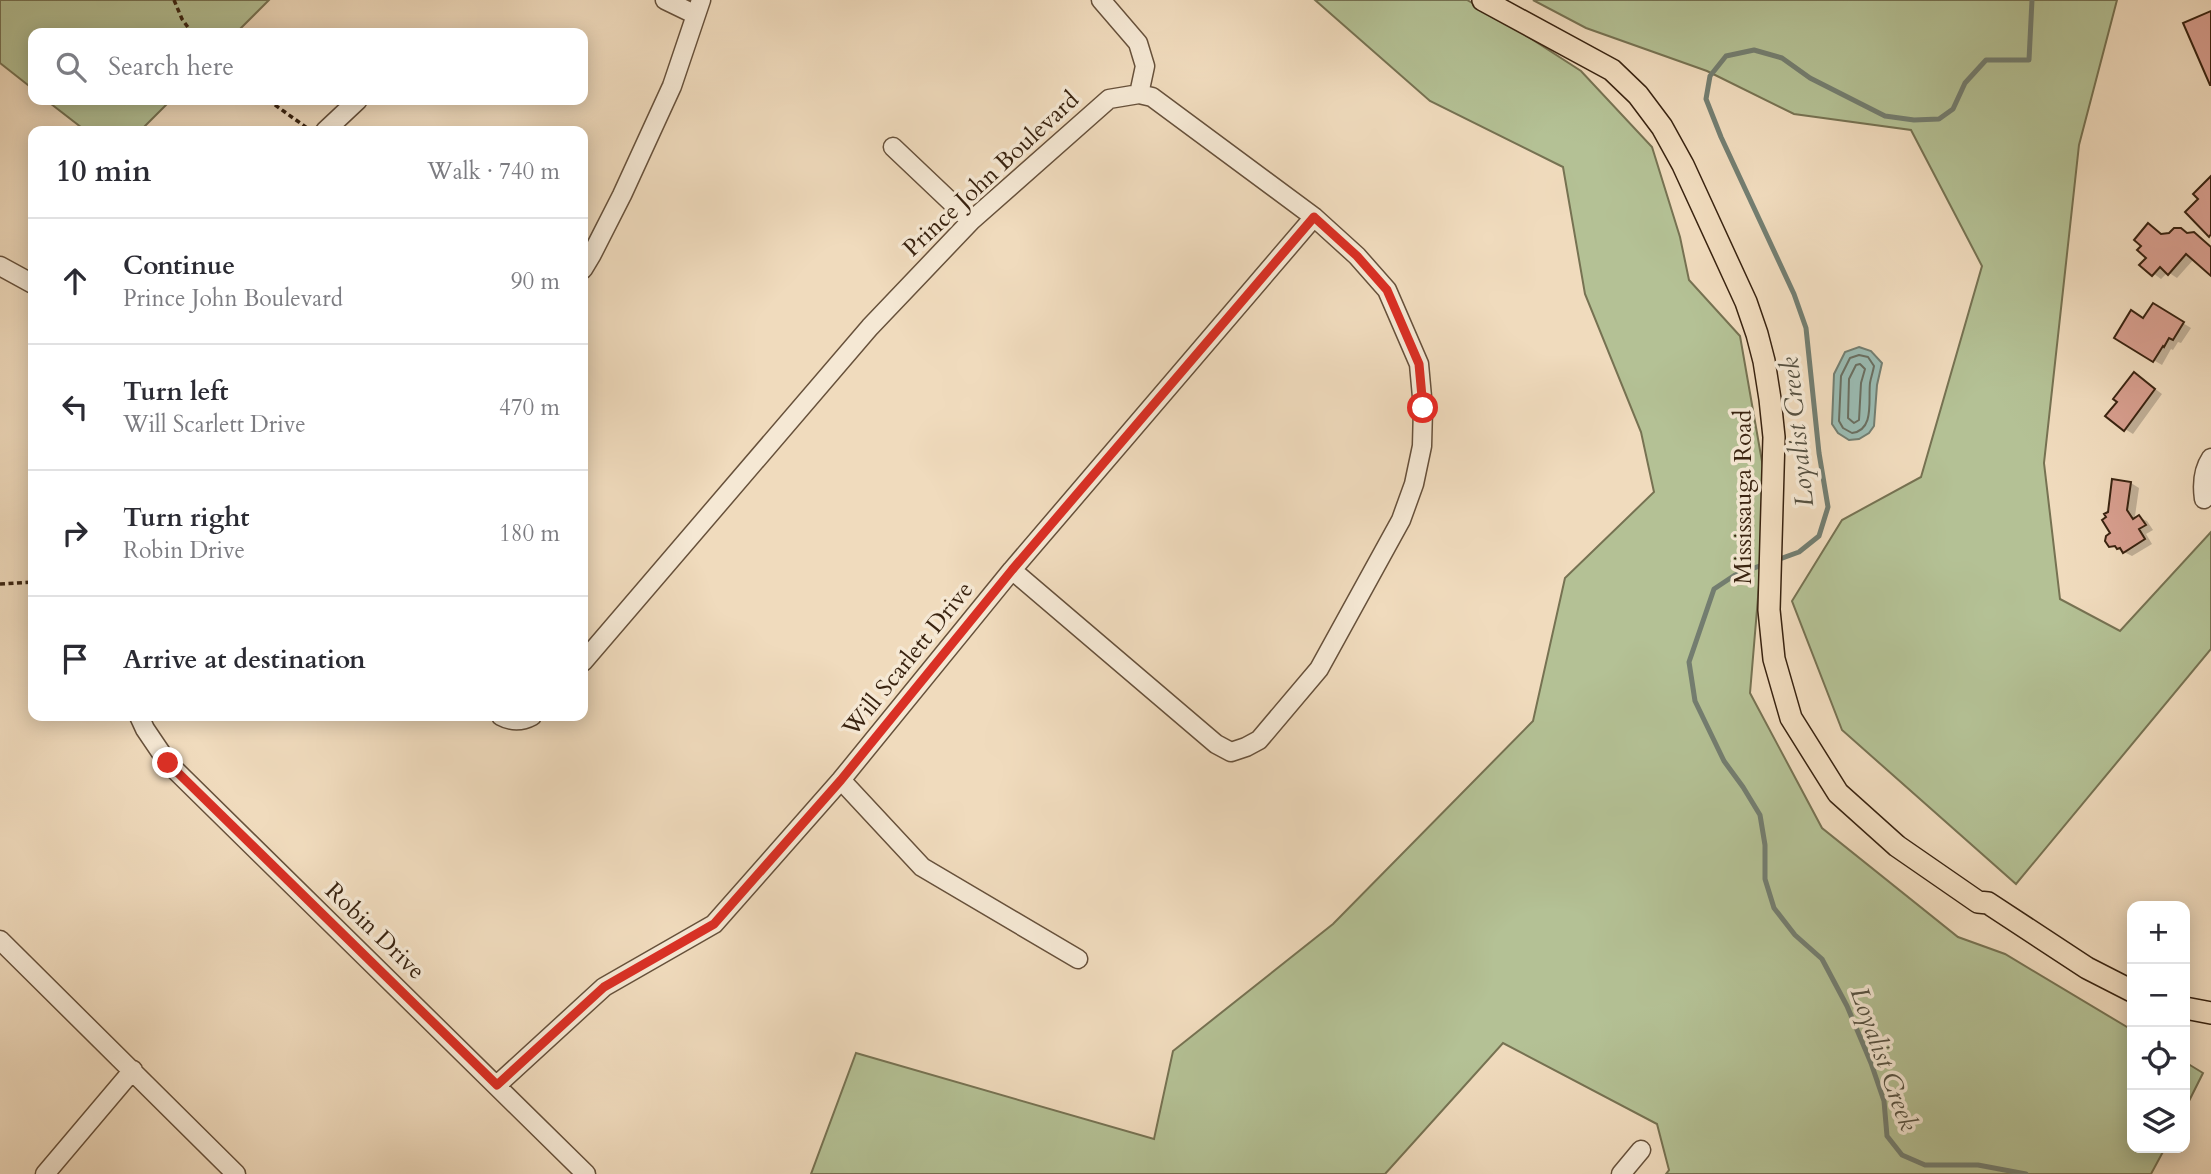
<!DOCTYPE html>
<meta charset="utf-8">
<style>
:root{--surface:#fff;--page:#f7f7f7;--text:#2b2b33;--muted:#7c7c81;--line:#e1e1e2}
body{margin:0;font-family:Cardo,serif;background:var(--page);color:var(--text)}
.controls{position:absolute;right:21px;bottom:21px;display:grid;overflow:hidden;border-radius:14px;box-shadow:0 4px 18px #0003}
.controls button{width:63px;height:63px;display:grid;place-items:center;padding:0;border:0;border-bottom:2px solid var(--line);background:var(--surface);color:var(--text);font:35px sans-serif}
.stop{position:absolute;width:21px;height:21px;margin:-16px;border:5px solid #d93025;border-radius:50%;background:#fff}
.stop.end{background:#d93025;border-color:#fff;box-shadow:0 2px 7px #0008}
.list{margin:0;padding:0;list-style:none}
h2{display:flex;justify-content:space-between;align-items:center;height:91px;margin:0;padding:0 28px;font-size:30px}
h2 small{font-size:23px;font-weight:400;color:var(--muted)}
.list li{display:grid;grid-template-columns:46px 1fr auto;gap:21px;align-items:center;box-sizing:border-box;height:126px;padding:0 28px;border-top:2px solid var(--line)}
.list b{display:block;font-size:26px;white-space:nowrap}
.list p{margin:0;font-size:23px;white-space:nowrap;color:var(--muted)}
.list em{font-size:23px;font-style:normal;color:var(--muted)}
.icon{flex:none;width:38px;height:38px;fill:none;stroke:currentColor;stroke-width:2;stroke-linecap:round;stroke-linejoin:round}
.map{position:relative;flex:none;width:2211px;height:1174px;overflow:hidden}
.search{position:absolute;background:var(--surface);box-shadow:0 4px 18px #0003;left:28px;top:28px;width:560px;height:77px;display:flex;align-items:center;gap:18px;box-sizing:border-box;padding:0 24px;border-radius:14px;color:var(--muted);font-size:26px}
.panel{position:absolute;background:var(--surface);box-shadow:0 4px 18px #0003;left:28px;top:126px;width:560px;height:595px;border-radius:14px}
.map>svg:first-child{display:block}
.green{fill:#b4c195;stroke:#767252;stroke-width:2}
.water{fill:#9abbb2;stroke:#737e71;stroke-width:2}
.shadow{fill:#0003}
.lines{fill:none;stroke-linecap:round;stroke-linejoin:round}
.shore{stroke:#6a6f61;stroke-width:2}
.stream{stroke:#737e71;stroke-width:5}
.building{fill:#d79e8e;stroke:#392310;stroke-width:2}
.minor-casing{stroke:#67513b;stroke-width:21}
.major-casing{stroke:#392310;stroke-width:24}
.path{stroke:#392310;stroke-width:3.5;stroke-dasharray:5 3.5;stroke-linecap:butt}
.minor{stroke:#f5e8d4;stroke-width:18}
.major{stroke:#f0dbbd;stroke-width:21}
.route{stroke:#d93025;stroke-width:9}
.labels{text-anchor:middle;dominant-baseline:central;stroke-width:7;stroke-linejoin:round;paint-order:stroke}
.street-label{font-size:24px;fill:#392310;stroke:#f5e8d4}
.water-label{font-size:26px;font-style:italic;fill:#565141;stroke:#f5e8d4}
</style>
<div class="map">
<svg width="2211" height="1174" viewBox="0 0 2211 1174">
<rect width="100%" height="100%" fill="#f0dbbd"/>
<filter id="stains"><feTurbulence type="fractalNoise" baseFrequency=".00286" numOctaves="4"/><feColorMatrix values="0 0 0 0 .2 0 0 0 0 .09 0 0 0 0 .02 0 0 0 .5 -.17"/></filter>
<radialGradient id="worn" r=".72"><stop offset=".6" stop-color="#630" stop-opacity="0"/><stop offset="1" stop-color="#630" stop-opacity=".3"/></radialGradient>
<path class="green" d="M0 0H269L236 33H33V89L0 63Z
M1315 0H1467L1499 18 1581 71 1652 147 1680 237 1689 280 1740 336 1767 490 1750 693 1822 828 1958 937 2005 954 2132 1030V1148H2165L2151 1174H1666L1669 1170 1657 1124 1503 1043 1385 1174H811L856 1053 1154 1139 1173 1051 1333 924 1533 721 1565 578 1654 492 1641 432 1585 294 1563 167 1430 101Z
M1533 0H2117L2079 145 2044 463 2060 599 2120 631 2211 532V649L2016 884 1842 730 1792 601 1842 520 1921 477 1982 266 1911 130 1794 114 1707 71 1586 28Z
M46 100H171L140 131H86Z
M2185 1062 2203 1073 2185 1109Z"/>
<path class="water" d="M1859 347 1871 351 1882 363 1877 385 1874 426 1869 433 1859 439 1849 440 1838 433 1832 424 1834 374 1845 352Z"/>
<path class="shadow" d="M2194 234 2211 246V273L2194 259 2177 278 2168 272 2161 279 2142 265 2163 236Z
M2153 305 2191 328 2181 343 2178 342 2173 350 2171 349 2162 365 2116 338 2144 320Z
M2135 374 2162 394 2133 434 2125 429 2119 401Z
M2114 481 2131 483 2139 488 2135 516 2147 521 2153 530 2146 534 2152 544 2132 556 2110 545 2113 534 2110 513Z"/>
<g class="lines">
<path class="shore" d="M1859 355 1868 357 1874 366C1873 372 1871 377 1870 383 1868 400 1875 430 1852 433L1843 428 1839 421 1841 376 1850 358Z
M1860 364 1865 369 1861 383 1859 420 1854 423 1848 418 1849 379 1856 365Z"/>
<path class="stream" d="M1777 560 1799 552 1819 536 1828 507 1819 453 1806 328 1794 294 1721 137 1706 99 1710 76 1726 56 1754 50 1782 58 1810 78 1885 116 1914 120 1939 119 1953 109 1965 83 1986 60H2029L2032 0
M1765 564 1735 575 1714 589 1689 662 1695 701 1724 761 1743 787 1760 815 1765 845V879L1774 908 1795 935 1822 959 1847 1006 1871 1063 1884 1101 1887 1136 1902 1155 1925 1165H1978L2026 1174"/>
</g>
<path class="building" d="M2211 11V85H2210L2183 23Z
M2211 176V234L2209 237 2185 212 2198 199 2193 194Z
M2148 223 2161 234 2169 233 2174 228H2181L2187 233 2194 232 2211 247V276L2186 254 2168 275 2160 267 2152 276 2139 265 2146 258 2137 250 2141 246 2134 240Z
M2153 303 2184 322 2173 340 2169 338 2164 347 2163 346 2153 362 2114 338 2131 310 2143 318Z
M2134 372 2155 389 2124 431 2105 416 2117 402 2113 399Z
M2112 479 2131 482 2127 510 2133 519 2139 515 2146 525 2139 529 2145 539 2123 553 2120 548 2117 549 2115 546 2109 547 2105 541 2106 536 2110 533 2102 520 2106 517 2104 514 2108 512Z"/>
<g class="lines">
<g class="minor-casing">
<path id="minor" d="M665 0 696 15
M1101 0 1138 43 1145 66 1139 94
M325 131 358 100
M893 147 971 221
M0 266 33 284
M583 269 592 254 622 195 672 86 701 0
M2204 499C2202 485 2203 470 2211 458
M583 662 870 327 971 221 1109 99 1139 94 1152 97 1314 217 1357 256 1387 290 1419 364 1423 408 1422 446 1414 484 1401 520 1319 669 1259 740 1246 747 1231 752 1216 744 1012 570
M139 716 145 729 168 763 586 1174
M501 716C512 722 521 722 532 716
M841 780 922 867 1078 959
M0 940 236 1174
M497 1085 604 987 714 924 841 780 1012 570 1314 217
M45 1174 133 1070
M1621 1174 1641 1150"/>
</g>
<g class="major-casing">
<path id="major" d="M1483 0 1612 70 1638 95 1662 127 1683 165 1746 302 1757 334 1764 361 1770 399 1774 437 1769 610 1774 659 1791 718 1838 793 1897 846 1978 902 1988 903 2087 968 2132 991
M2185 1008 2211 1013"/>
</g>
<path class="path" d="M174 0 182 19 192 33
M268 100 310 130
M0 584 33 582"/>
<use href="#minor" class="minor"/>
<use href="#major" class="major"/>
</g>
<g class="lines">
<path class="route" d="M168 763 497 1085 604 987 714 924 841 780 1012 570 1314 217 1357 256 1387 290 1419 364 1423 408"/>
</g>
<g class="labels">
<g class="street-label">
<text transform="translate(991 174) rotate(-43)">Prince John Boulevard</text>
<text transform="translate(1743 497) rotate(-90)">Mississauga Road</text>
<text transform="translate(908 659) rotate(-51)">Will Scarlett Drive</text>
<text transform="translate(375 931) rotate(44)">Robin Drive</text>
</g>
<g class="water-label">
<text transform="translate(1797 432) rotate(-96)">Loyalist Creek</text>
<text transform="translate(1884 1059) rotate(70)">Loyalist Creek</text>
</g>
</g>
<rect width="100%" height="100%" filter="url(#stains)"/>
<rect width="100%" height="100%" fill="url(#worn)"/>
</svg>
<div class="controls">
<button>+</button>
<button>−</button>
<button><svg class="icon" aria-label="locate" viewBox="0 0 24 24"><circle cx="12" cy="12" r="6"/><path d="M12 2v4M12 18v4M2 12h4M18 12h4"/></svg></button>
<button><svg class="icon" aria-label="layers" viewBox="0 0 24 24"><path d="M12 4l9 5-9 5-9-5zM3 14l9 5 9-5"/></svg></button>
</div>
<div class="stop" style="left:1423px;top:408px"></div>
<div class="stop end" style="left:168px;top:763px"></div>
<div class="search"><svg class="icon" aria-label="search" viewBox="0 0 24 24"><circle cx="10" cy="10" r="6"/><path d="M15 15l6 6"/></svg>Search here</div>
<section class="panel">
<h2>10 min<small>Walk · 740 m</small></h2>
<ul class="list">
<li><svg class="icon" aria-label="ahead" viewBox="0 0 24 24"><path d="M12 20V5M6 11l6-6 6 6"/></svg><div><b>Continue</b><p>Prince John Boulevard</p></div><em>90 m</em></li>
<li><svg class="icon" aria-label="left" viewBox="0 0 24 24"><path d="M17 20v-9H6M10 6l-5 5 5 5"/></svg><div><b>Turn left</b><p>Will Scarlett Drive</p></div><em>470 m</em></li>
<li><svg class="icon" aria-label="right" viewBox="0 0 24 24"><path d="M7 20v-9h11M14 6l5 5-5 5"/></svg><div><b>Turn right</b><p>Robin Drive</p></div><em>180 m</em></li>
<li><svg class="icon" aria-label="arrive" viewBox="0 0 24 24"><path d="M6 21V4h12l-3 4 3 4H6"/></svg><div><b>Arrive at destination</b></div></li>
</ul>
</section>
</div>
